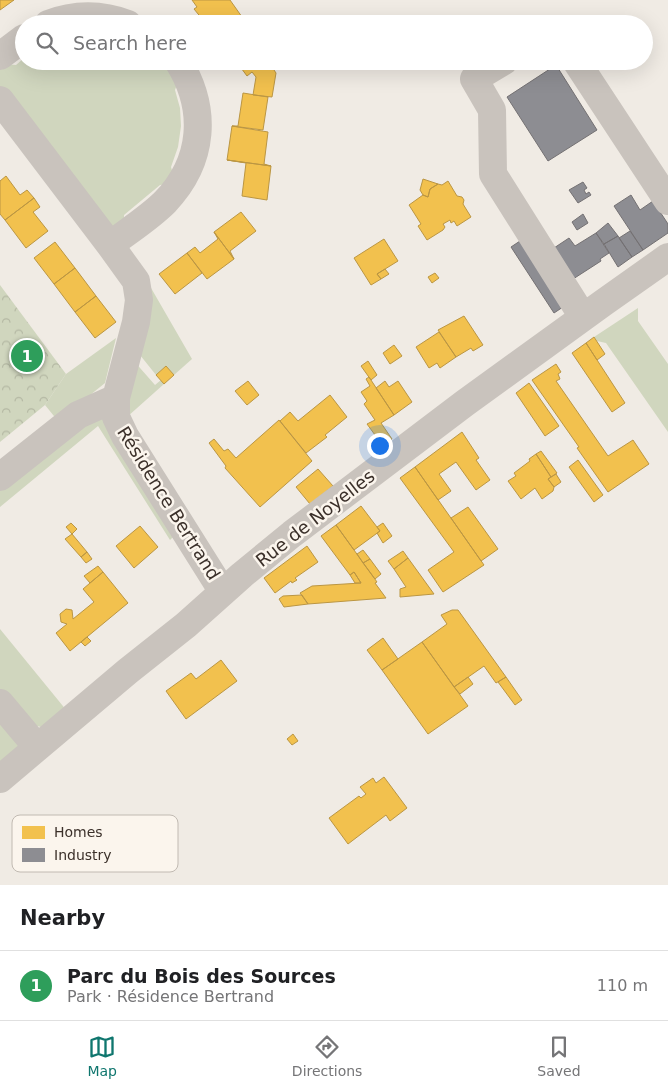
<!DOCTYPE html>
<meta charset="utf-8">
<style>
:root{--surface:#fff;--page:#f2f2f2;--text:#202124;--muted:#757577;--line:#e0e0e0;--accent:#0f766e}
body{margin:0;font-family:"DejaVu Sans",sans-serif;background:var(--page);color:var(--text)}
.you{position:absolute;left:379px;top:445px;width:18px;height:18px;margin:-12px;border:4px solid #fff;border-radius:50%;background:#1a73e8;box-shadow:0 0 0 8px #1a73e833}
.badge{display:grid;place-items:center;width:32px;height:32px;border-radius:50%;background:var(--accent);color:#fff;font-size:16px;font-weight:700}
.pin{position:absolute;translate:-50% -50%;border:2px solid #fff;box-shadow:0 1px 5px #0006}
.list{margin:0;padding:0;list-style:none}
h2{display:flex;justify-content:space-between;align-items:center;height:65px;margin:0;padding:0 20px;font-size:21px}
h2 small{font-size:16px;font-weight:400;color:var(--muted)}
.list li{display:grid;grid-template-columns:32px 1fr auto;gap:15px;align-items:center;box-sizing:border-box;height:70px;padding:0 20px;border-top:1px solid var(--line)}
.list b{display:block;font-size:19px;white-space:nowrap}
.list p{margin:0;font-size:16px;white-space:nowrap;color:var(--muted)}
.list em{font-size:16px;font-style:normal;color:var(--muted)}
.icon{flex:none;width:28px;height:28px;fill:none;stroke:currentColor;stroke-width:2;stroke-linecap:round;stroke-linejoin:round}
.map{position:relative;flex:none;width:668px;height:885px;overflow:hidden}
.search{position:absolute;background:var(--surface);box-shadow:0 5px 20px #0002;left:15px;right:15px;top:15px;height:55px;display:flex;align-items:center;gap:12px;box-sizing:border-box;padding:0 18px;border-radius:28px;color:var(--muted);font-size:19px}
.sheet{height:135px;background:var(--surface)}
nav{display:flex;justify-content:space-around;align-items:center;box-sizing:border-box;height:70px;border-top:1px solid var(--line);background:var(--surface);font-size:14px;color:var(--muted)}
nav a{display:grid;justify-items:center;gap:2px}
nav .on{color:var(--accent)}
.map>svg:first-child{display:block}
.grass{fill:#d0d6be}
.forest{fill:url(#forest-crowns)}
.homes{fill:#f2c14e;stroke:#bb9643}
.industry{fill:#8d8d92;stroke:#747173}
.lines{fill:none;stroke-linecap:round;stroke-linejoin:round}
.minor{stroke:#c9c3bd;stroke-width:28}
.labels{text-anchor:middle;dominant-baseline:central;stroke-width:5;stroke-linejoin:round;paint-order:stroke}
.street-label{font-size:18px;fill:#3b302a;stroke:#fbf5ed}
.key{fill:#fbf5ed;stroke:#c1bab2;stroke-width:1}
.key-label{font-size:14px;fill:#3b302a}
</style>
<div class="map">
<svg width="668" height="885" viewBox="0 0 668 885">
<defs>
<pattern id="forest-crowns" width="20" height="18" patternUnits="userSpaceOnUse" patternTransform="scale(1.25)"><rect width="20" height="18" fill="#d0d6be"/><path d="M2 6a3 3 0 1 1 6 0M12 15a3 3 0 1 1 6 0" fill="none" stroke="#b4b8a3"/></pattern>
</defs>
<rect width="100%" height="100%" fill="#f0ebe4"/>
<path class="grass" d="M24 58V61H168L179 79 175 90 180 108 181 126 178 147 171 167 174 177 170 184 160 185 124 215V225L113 229 0 87V67L4 64 16 65Z
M147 281 192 359 174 375 166 366 156 375 136 350Z
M638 308V321L668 364V432L606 343 597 341 594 337Z
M116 338 105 383 58 421 45 405 66 374Z
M133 360 155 385 161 380 164 384 127 417Z
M103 418 113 442 173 537 170 540 98 426 0 507V488L71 427Z
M0 629 67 711 41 727 33 725 23 717 0 689Z
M0 711 18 742V748L0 766Z"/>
<path class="forest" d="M0 285 66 374 45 405 0 442Z"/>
<path class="homes" d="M0 0H14L0 10Z
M192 0H230L247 24H209L205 18 203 20 194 9 197 7Z
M236 61H268L276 73 272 97 253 95 256 77 252 72 247 76Z
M243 93 268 97 263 130 232 126H238Z
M232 126 268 132 264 164 271 166 227 160Z
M227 160 271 166 267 200 242 196 246 163Z
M6 176 20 195 27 190 34 198 5 220 0 214V181Z
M423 179 438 184 430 189 428 197 423 195 420 190Z
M448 181 457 196 462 197 464 200 463 204 471 217 457 226 454 221 451 223 450 220 443 224 445 227 443 230 427 240 418 226 421 224 409 205 423 195 428 197 430 189 438 184 442 185Z
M34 198 40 207 33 212 48 231 26 248 5 220Z
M241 212 256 231 230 251 234 259 214 232Z
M214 232 234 259 207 279 187 253 195 247 200 253 218 239Z
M384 239 398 261 377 274 381 279 371 285 354 258Z
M55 242 75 268 54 284 34 258Z
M187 253 202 273 175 294 159 274Z
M75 268 96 296 75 312 54 284Z
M385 269 389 274 381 279 377 274Z
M435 273 439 278 432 283 428 277Z
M96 296 116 322 95 338 75 312Z
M464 316 483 345 473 351 471 348 456 357 438 330Z
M439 332 456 357 440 368 437 363 429 368 416 347Z
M594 337 605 354 597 360 586 343Z
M586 343 625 403 612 412 572 353Z
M394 345 402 356 390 364 383 353Z
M368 361 377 375 371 380 361 366Z
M556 364 561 372 558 374 560 379 556 381 608 456 633 440 649 464 608 492 577 448 579 447 532 380Z
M166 366 174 375 164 384 156 375Z
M369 377 394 415 381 423 392 439 383 446 367 424 375 420 364 404 367 401 361 392 370 386 366 379Z
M248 381 259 395 247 405 235 391Z
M385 381 389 387 398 381 412 402 394 415 376 388Z
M529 383 559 426 545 436 516 393Z
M330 395 347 417 325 435 327 437 306 453 280 421 290 412 298 421Z
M279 420 312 461 260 507 225 468 226 466 209 443 214 439 224 451 228 449 236 458Z
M462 432 479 458 476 460 490 480 476 490 456 462 439 474 451 491 438 500 415 467Z
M541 451 557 473 551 477 536 454Z
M536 454 551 477 548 479 554 487 553 491 542 499 535 488 521 499 508 481 516 476 514 473 530 461 529 459Z
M578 460 603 495 594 502 569 467Z
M415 467 484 565 443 592 428 570 454 552 400 478Z
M318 469 333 486 310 504 296 487Z
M556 474 561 482 554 487 548 479Z
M361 506 380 531 354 550 336 525Z
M468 507 498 549 481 561 451 518Z
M71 523 77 529 72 534 66 527Z
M383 523 392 536 383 543 377 533 380 531 377 527Z
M336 525 377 582 375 583 386 598 308 604 300 593 312 586 361 583 354 572 350 575 321 536Z
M140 526 158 547 134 568 116 546Z
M72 534 87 552 81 557 65 539Z
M307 546 318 562 295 578 297 580 292 583 291 581 275 593 264 578Z
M363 550 370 559 363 563 357 554Z
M403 551 408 558 394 569 388 561Z
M87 552 92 559 86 563 81 557Z
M408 558 434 594 400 597V589L406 587 394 569Z
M370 559 381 574 375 579 363 563Z
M98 566 103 572 90 583 84 576Z
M103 572 128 603 70 651 56 633 67 624 61 622 60 614 66 609 72 610 73 619 94 602 83 589Z
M354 572 361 583H355L350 575Z
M302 595 308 604 284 607 279 599 283 596Z
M452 610H458L506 677 496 683 484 666 454 687 422 642 447 624 441 615Z
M87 637 91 641 85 646 81 642Z
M383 638 398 659 382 670 367 650Z
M422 642 468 706 428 734 382 670Z
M221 660 237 681 186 719 166 691 191 673 196 679Z
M468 677 473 684 460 694 454 687Z
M506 677 522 700 515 705 498 682Z
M293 734 298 741 292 745 287 739Z
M384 777 407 808 390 821 386 815 348 844 329 818 359 796 361 798 366 794 360 787 373 778 376 783Z"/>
<path class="industry" d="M556 65 597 130 548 161 507 97Z
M583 182 587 188 584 190 586 194 589 192 591 195 578 203 569 190Z
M631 195 640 210 653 201 668 224V233L643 250 614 206Z
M583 214 588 223 577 230 572 222Z
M608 223 618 236 604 244 596 233Z
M630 231 643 250 632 257 619 238Z
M596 233 609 253 600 259 601 261 570 281 554 248 569 238 575 246Z
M618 236 632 257 618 267 604 244Z
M523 239 566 305 554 313 511 247Z"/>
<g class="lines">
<path class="minor" d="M48 24C74 14 102 14 128 24
M0 56 24 38
M504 61 474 79 492 110 493 174 583 317
M576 61 668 201
M0 100 110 245 136 281 139 300 136 322 116 398V417L125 436 223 592
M110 245C128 231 149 218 165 202 204 161 208 109 178 61
M0 477 78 415 116 398
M0 703 37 747
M0 779 128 671 186 625 242 575 292 534 465 403 603 303 668 257"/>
</g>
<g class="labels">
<g class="street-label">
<text transform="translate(169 503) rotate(58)">Résidence Bertrand</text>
<text transform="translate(315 518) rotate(-38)">Rue de Noyelles</text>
</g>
</g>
<rect x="12" y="815" width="166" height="57" rx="8" class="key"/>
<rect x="22" y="826" width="23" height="13" fill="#f2c14e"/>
<rect x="22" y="848" width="23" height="14" fill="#8d8d92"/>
<g class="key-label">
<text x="54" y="837">Homes</text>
<text x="54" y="860">Industry</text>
</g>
</svg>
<div class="you"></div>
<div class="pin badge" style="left:27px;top:356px;background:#2e9e5b">1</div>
<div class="search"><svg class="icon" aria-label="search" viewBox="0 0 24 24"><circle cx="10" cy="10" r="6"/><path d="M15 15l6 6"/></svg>Search here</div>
</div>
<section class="sheet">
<h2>Nearby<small></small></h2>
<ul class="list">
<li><span class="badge" style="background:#2e9e5b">1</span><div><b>Parc du Bois des Sources</b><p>Park · Résidence Bertrand</p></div><em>110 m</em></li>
</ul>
</section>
<nav>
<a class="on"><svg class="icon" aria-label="map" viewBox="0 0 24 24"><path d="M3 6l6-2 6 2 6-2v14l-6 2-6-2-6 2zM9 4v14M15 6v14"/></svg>Map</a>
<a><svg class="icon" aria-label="directions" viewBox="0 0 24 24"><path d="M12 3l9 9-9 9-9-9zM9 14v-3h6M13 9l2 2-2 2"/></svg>Directions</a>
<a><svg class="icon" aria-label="saved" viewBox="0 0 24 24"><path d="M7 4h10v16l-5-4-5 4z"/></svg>Saved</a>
</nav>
